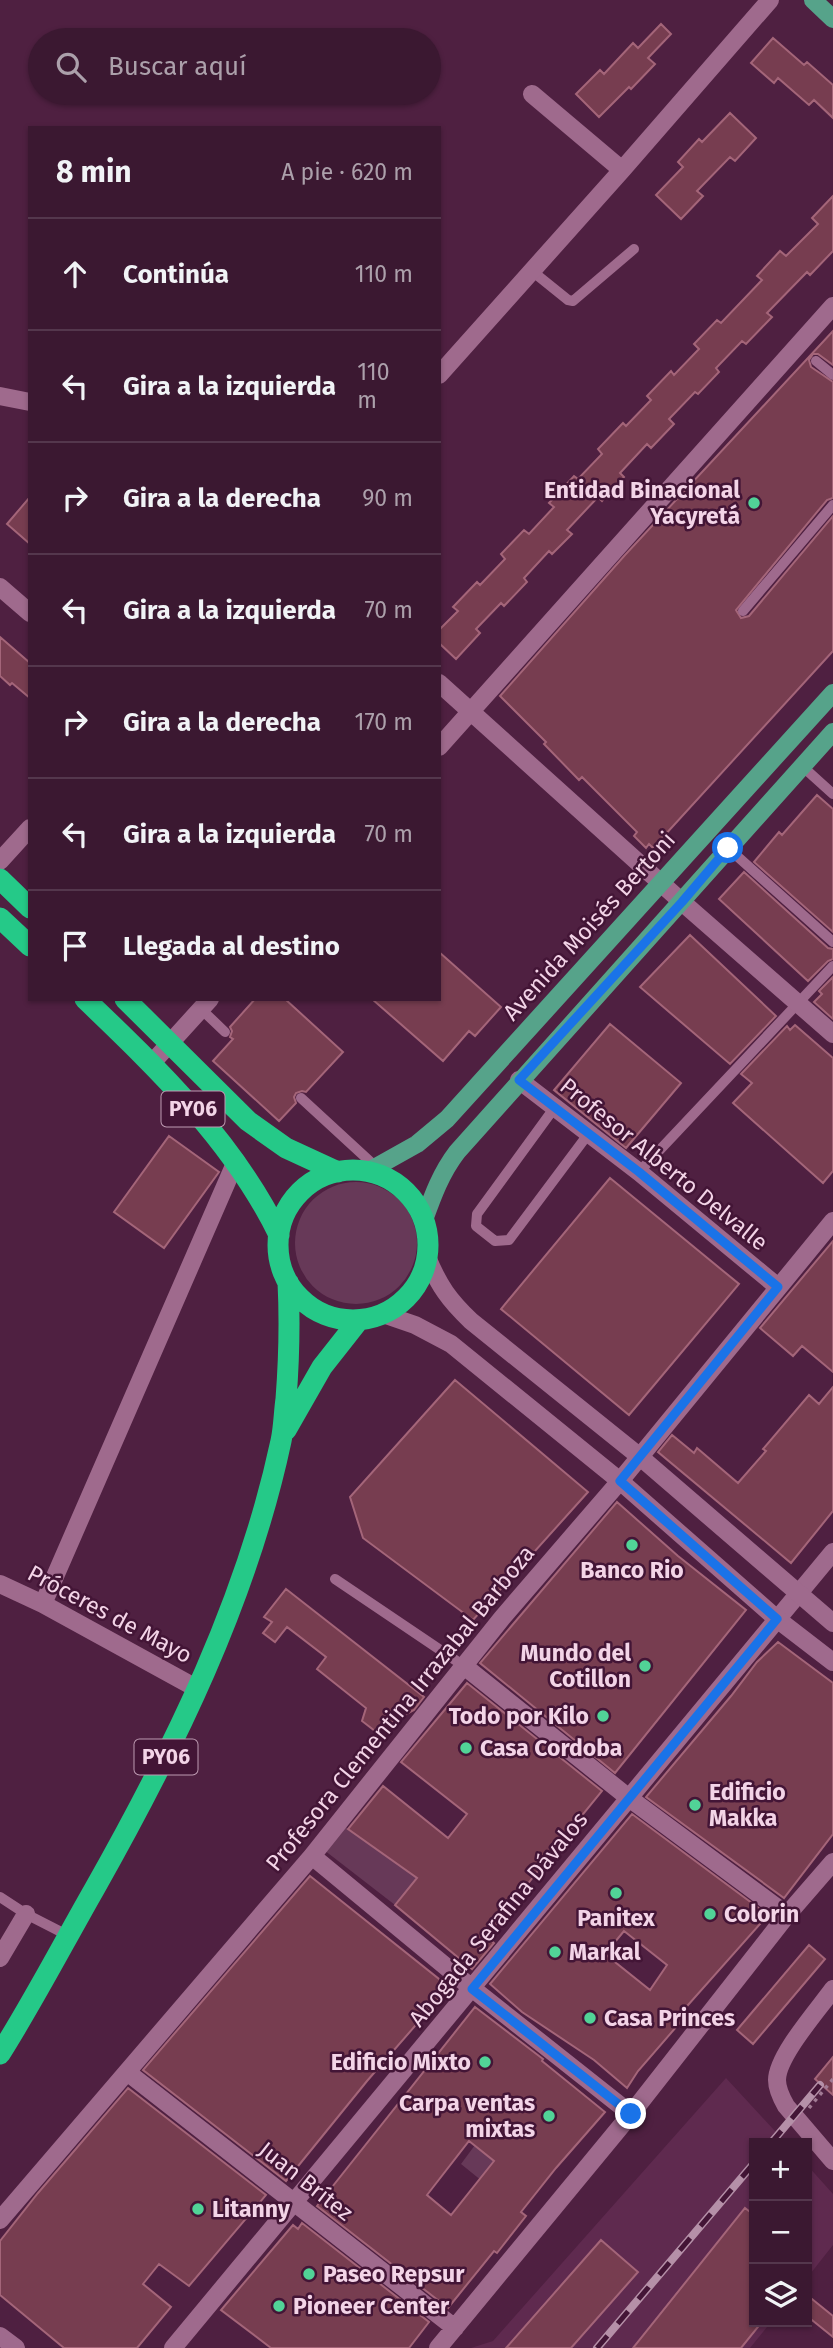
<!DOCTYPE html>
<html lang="es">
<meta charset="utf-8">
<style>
:root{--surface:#3b1831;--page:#46253d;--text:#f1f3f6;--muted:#aca0ab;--line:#54374d}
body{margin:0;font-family:"Fira Sans",sans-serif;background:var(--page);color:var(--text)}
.controls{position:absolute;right:21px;bottom:21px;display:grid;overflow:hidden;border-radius:0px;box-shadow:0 2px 5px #0004}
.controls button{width:63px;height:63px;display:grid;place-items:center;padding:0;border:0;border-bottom:2px solid var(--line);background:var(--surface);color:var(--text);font:35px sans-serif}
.stop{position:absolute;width:21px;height:21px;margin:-16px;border:5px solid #1a73e8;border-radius:50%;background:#fff}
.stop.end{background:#1a73e8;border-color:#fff;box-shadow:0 2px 7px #0008}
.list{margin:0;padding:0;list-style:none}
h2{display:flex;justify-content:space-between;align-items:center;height:91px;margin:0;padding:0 28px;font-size:30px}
h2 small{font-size:23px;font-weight:400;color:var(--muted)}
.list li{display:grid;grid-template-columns:46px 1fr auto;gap:21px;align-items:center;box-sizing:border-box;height:112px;padding:0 28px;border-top:2px solid var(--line)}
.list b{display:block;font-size:26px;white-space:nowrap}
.list em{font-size:23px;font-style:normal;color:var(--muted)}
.icon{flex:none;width:38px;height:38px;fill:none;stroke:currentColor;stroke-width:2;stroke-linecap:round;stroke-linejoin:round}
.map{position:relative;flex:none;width:833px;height:2348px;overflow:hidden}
.search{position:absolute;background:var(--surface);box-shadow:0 2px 5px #0004;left:28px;top:28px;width:413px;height:77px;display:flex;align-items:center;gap:18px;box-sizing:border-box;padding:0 24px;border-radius:38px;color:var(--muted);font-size:26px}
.panel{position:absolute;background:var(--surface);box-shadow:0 2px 5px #0004;left:28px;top:126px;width:413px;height:875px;border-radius:0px}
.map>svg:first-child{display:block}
.built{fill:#5f2a4f}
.green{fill:#673958}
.building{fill:#773d50;stroke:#a46579;stroke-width:2;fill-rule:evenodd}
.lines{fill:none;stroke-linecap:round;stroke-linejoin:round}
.path{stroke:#a27b95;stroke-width:3.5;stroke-dasharray:3.5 5;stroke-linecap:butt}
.lane{stroke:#9f6a8d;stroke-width:10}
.street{stroke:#9f6a8d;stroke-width:18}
.secondary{stroke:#9f6a8d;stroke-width:18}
.primary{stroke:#56a38a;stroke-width:18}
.highway{stroke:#25c988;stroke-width:21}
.rail-casing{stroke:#b590a8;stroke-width:8}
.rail{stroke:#431536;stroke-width:5;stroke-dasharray:16;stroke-linecap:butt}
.route{stroke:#1a73e8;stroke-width:9}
.poi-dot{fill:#51d397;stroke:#431536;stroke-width:2.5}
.labels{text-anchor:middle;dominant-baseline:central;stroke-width:5;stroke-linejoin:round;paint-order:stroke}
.shield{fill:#431536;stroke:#be9bb2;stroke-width:2}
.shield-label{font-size:21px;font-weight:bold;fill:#f3d4e7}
.poi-label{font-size:23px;font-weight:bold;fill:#f3d4e7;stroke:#431536;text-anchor:start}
.street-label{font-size:23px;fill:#f3d4e7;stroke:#431536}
</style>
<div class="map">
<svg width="833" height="2348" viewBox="0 0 833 2348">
<rect width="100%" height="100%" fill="#4f2041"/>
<path class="built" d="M726 2078 786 2143H754V2322H771L750 2348H471L493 2341Z
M807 2165 833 2194V2245L807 2278Z"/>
<path class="green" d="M295 1243a61 61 0 1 1 122 0a61 61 0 1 1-122 0Z
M343 1825 417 1878 395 1905 324 1850Z
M475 2145 536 2193 520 2212 461 2164Z"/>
<path class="building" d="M661 24 671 34 648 58 655 64 631 89 629 87 599 117 576 94 600 70 604 74 633 43 638 48Z
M773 38 804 65 807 62 833 85V118L814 100 809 105 778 78 774 83 751 63Z
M730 113 756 138 735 161 730 157 697 191 703 196 681 219 656 195 683 167 678 162 699 139 702 142Z
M833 196V251L810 275 807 272 767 313 772 317 746 344 742 341 716 368 719 372 698 394 695 392 669 419 674 424 651 448 647 444 620 473 624 477 602 501 598 497 567 530 572 534 552 554 549 551 524 578 527 582 504 606 501 603 476 629 480 633 456 659 439 643V630L458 611 453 607 477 582 480 585 505 559 501 554 524 530 529 534 554 507 549 503 574 476 578 479 602 454 598 449 623 423 626 426 651 400 647 396 671 371 674 375 699 349 694 344 717 320 721 323 762 280 757 276 780 251 786 256 818 224 812 218Z
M833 331V365L818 354H813L809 360 811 367 833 382V498L827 500 736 610 741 618 749 616 833 516V651L653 848 649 844 646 848 634 836 637 832 582 777 579 780 544 744 546 742 500 696 625 555Z
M30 497V544L7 524Z
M0 637 30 663V698L12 683 10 685 0 676Z
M817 795 833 809V932L754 862 779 832 782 835Z
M744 872 828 948 833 949V959L828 961 808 981 719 899Z
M690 935 776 1016 730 1064 640 987Z
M439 952 501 1007 475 1036 469 1031 443 1061 372 999H439Z
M833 977V1019L814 1002 822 994 819 991Z
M255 999H285L343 1052 306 1092 302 1091 296 1093 294 1097 296 1103 279 1121 213 1061 233 1039 230 1037 232 1031 230 1027Z
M610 1024 681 1083 626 1148 554 1090Z
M795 1025 833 1058V1171L823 1183 733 1103 752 1083 741 1074 787 1026 790 1030Z
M169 1136 219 1172 164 1248 114 1212Z
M610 1178 739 1284 629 1415 501 1309Z
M833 1241V1372L802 1346 793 1356 760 1328Z
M455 1380 588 1492 473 1620 363 1538 350 1497Z
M833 1387V1511L791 1563 658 1452 672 1435 694 1453 697 1448 738 1483 766 1451 763 1449 809 1395 819 1404Z
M617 1502 678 1556 746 1610 615 1773 480 1663Z
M286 1589 424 1697 414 1710 375 1731 362 1721 366 1708 317 1669 326 1657 287 1627 275 1642 263 1633 272 1622 264 1617Z
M778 1642 833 1683V1834L784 1898 646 1797 731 1696 757 1662Z
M467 1683 602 1791 557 1846 487 1937 494 1943 472 1969 395 1905 417 1878 348 1829 383 1786 448 1838 467 1814 401 1762Z
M632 1814 768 1915 680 2014 684 2018 638 2071 627 2088 594 2060 522 2012 490 1984ZM624 1931 667 1965 650 1990 605 1954Z
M310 1876 449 1987 367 2081 286 2181 143 2070Z
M809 1945 825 1959 753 2044 737 2030Z
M475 2007 543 2059 542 2061 605 2112 556 2168 521 2212 526 2216 497 2253 494 2251 448 2308 317 2206ZM469 2141 494 2161 451 2215 427 2195Z
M833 2057V2095L815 2079Z
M128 2088 266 2195 189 2286 159 2264 143 2284 171 2307 137 2348H64L0 2295V2241L38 2193Z
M745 2208 754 2215V2322H762L741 2348H633Z
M302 2223 429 2322 409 2348H271L221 2310 293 2225 298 2229Z
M601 2240 638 2272 571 2348H506Z
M807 2295 833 2316V2337L807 2316Z"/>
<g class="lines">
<path class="path" d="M809 2108 833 2079"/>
<path class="lane" d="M532 271 568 300 573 301 634 249
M816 361 833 375
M743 611 833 505
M802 766 833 794
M728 848 833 942
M201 1009 225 1032
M301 1098 376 1167
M555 1107 477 1214 476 1226 495 1241 509 1240 589 1133
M639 1172 833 966
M335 1579 464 1666
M0 1897 26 1914 69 1936"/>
<path class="street" d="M532 94 622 170
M439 375 622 170 770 0
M0 396 30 402
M0 587 30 613
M439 683 682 902 833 1034
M439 747 833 306
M0 861 30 828
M152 1063 210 999
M519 1080 639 1172 778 1287
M0 1584 43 1604 196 1688
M43 1604 236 1161
M464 1666 629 1798 787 1915
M312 1856 473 1989 631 2114
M0 1958 26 1914
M833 1989C818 2010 777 2056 777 2080 777 2089 782 2099 786 2106L833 2161
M127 2072 455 2328
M0 2220 312 1856 502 1618 620 1481 833 1221
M0 2336 16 2348
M173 2348 833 1552
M438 2348 631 2114 787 1915 833 1862"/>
<path class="secondary" d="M427 1257C439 1286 449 1300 471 1321L639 1456 833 1623
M383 1314 415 1325 451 1344 620 1481 777 1619 833 1662"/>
<path class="primary" d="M813 0 833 19
M367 1172 417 1144 447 1119 833 693
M424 1220C433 1195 441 1173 457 1152L833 732"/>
<path class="highway" d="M0 879 30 908
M0 918 30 946
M85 999C159 1070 234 1142 279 1235
M125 999 248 1121 286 1148 338 1172
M278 1245a75 75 0 1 1 150 0a75 75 0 1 1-150 0Z
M286 1430 322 1367 359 1320
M0 2054C34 2000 63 1944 95 1888 174 1748 247 1600 281 1441 284 1427 284 1413 286 1399 289 1360 290 1322 288 1282"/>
<g class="rail-casing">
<path id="rail" d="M771 2143 820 2085
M597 2348 754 2163"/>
</g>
<use href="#rail" class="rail"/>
</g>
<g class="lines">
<path class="route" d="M631 2114 472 1989 777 1619 620 1481 778 1287 639 1172 519 1080 682 902 728 848"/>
</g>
<g class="poi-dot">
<circle cx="754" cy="503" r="7"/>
<circle cx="632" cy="1545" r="7"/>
<circle cx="645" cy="1666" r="7"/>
<circle cx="603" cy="1716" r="7"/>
<circle cx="466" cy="1748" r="7"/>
<circle cx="695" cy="1805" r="7"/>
<circle cx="616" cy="1893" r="7"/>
<circle cx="710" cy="1914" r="7"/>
<circle cx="555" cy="1952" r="7"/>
<circle cx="590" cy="2018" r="7"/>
<circle cx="485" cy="2062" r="7"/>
<circle cx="549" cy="2116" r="7"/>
<circle cx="198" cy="2209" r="7"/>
<circle cx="309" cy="2274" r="7"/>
<circle cx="279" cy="2306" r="7"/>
</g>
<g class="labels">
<g class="shield">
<rect x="161.5" y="1091.5" width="63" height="35" rx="5"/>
<rect x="134.5" y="1739.5" width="63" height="35" rx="5"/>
</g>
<g class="shield-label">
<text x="193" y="1109">PY06</text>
<text x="166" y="1757">PY06</text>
</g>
<g class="poi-label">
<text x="740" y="490" text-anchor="end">Entidad Binacional<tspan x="740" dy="26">Yacyretá</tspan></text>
<text x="632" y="1570" text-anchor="middle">Banco Rio</text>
<text x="631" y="1653" text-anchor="end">Mundo del<tspan x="631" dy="26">Cotillon</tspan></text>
<text x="589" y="1716" text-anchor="end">Todo por Kilo</text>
<text x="480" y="1748">Casa Cordoba</text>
<text x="709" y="1792">Edificio<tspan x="709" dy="26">Makka</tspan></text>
<text x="724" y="1914">Colorin</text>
<text x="616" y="1918" text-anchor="middle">Panitex</text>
<text x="569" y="1952">Markal</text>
<text x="604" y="2018">Casa Princes</text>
<text x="471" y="2062" text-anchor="end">Edificio Mixto</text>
<text x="535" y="2103" text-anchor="end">Carpa ventas<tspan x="535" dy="26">mixtas</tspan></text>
<text x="212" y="2209">Litanny</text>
<text x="323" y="2274">Paseo Repsur</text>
<text x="293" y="2306">Pioneer Center</text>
</g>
<g class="street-label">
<text transform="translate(589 926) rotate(-48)">Avenida Moisés Bertoni</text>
<text transform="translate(664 1164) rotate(39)">Profesor Alberto Delvalle</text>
<text transform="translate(110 1614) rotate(28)">Próceres de Mayo</text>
<text transform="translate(400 1708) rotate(-51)">Profesora Clementina Irrazabal Barboza</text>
<text transform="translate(498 1919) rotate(-51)">Abogada Serafina Dávalos</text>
<text transform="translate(306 2181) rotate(38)">Juan Brítez</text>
</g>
</g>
</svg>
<div class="controls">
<button>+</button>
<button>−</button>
<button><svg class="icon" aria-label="layers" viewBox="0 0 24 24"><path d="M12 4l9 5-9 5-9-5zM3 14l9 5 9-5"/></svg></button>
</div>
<div class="stop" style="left:728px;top:848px"></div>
<div class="stop end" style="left:631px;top:2114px"></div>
<div class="search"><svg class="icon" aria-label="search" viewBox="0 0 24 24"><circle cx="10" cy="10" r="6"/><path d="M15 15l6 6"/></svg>Buscar aquí</div>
<section class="panel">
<h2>8 min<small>A pie · 620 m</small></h2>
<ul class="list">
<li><svg class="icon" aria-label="ahead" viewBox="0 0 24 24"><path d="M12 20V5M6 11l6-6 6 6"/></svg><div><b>Continúa</b></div><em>110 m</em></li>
<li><svg class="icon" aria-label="left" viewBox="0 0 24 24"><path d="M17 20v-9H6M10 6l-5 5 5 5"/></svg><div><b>Gira a la izquierda</b></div><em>110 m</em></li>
<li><svg class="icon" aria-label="right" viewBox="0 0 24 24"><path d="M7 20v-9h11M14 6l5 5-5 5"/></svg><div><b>Gira a la derecha</b></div><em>90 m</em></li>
<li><svg class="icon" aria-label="left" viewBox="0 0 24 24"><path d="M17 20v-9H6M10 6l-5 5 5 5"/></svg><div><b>Gira a la izquierda</b></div><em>70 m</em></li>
<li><svg class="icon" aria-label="right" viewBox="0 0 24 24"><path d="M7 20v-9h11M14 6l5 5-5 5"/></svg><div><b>Gira a la derecha</b></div><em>170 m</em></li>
<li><svg class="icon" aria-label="left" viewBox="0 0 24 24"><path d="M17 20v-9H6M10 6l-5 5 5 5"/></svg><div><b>Gira a la izquierda</b></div><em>70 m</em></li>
<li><svg class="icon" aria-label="arrive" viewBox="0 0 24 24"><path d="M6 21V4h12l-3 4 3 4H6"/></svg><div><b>Llegada al destino</b></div></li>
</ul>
</section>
</div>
